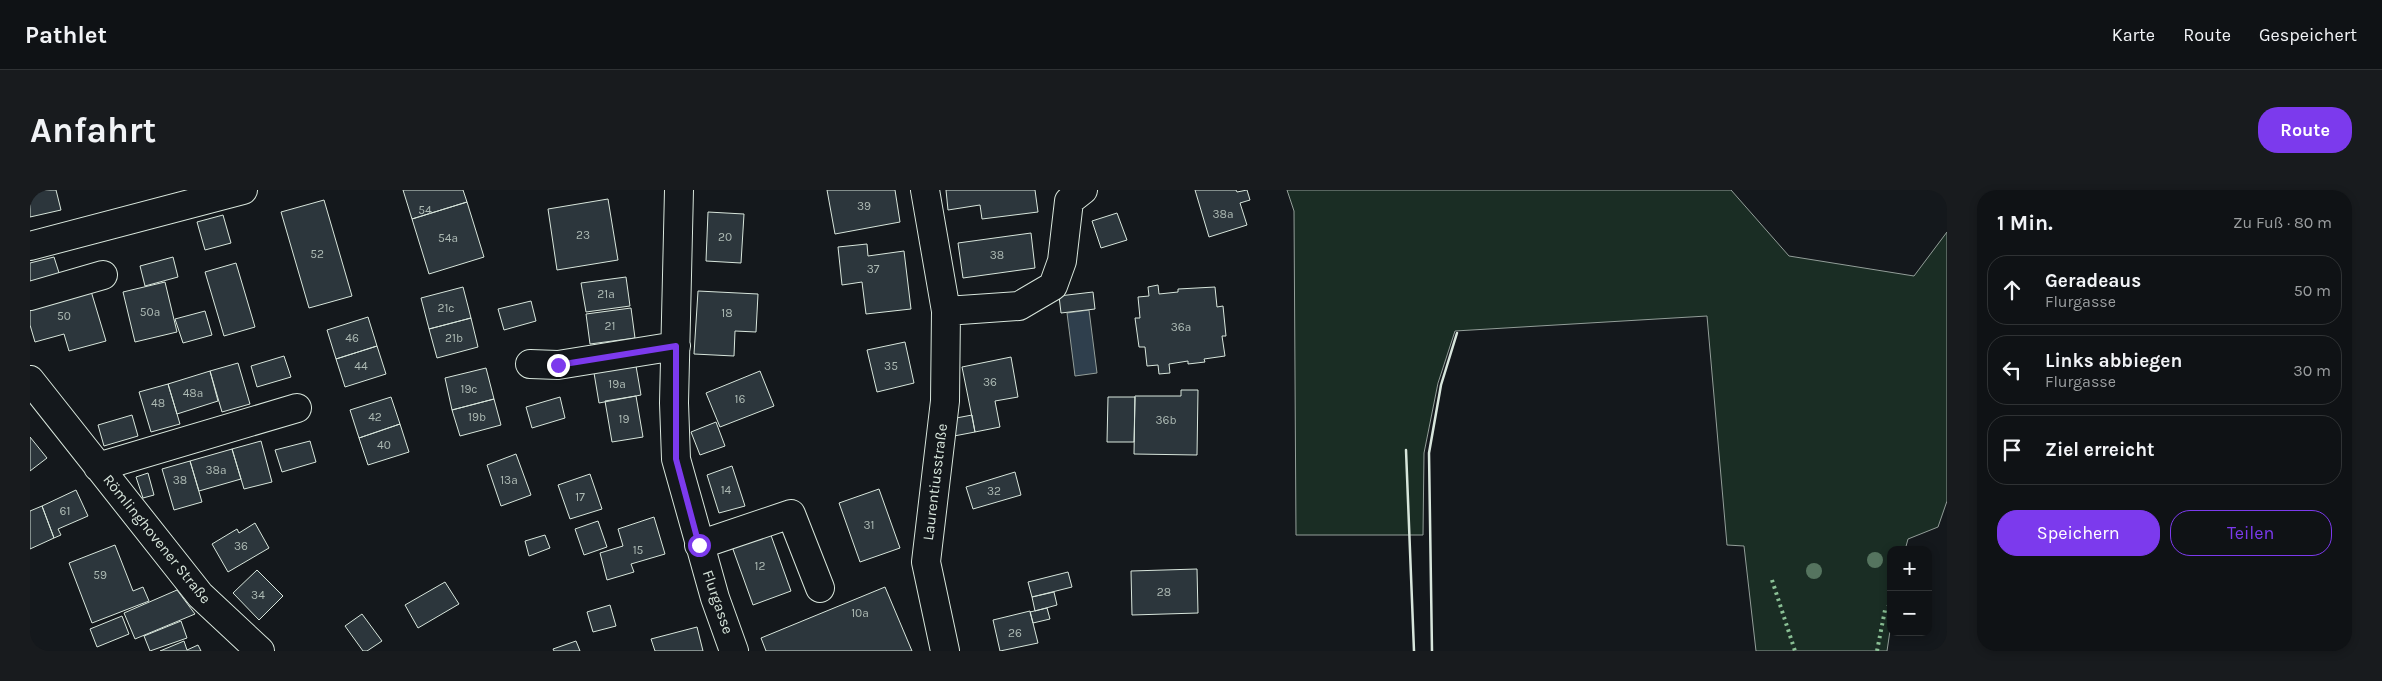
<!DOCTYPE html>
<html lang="de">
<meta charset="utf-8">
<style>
:root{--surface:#0f1215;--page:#181b1e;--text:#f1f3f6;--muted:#9b9ea0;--line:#2f3234;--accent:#7c3aed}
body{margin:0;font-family:Karla,sans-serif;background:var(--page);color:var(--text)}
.controls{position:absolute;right:15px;bottom:15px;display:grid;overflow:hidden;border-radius:10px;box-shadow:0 2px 8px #0003}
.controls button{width:45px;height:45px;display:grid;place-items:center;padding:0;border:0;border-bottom:1px solid var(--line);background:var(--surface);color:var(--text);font:25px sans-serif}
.stop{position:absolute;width:15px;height:15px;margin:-11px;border:4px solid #7c3aed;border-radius:50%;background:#fff}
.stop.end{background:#7c3aed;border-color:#fff;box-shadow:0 1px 5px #0008}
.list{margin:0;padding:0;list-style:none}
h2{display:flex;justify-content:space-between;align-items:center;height:65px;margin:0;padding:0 20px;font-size:21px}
h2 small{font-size:16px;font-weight:400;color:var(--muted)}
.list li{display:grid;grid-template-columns:32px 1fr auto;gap:15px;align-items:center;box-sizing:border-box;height:70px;margin:0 10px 10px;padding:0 10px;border:1px solid var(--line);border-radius:20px}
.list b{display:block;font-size:19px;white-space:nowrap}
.list p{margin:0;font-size:16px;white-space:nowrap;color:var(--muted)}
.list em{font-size:16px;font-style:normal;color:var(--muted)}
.actions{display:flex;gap:10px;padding:15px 20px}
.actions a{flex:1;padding:11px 0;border:1px solid var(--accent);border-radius:20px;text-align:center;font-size:18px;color:var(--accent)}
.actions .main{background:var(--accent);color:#fff}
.icon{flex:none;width:28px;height:28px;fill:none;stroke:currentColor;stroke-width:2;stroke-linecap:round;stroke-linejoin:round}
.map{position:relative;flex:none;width:1917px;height:461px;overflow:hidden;border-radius:20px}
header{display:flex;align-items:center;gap:30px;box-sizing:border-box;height:70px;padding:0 25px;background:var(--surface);border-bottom:1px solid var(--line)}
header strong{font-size:24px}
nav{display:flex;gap:28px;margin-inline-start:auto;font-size:18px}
.intro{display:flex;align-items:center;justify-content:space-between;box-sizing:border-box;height:120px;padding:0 30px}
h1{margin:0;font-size:35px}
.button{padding:12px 22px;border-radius:20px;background:var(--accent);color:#fff;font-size:18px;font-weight:700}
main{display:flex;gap:30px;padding:0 30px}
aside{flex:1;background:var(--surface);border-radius:20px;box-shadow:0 2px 8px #0003}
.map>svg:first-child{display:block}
.green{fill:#1a2d24;stroke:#939e99}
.water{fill:#2f3f4d;stroke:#939e99}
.building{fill:#2c363c;stroke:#d8e6dc}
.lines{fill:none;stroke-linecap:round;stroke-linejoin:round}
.minor-casing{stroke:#d8e6dc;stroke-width:30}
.minor{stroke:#14181c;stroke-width:28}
.hedge{stroke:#8ac095;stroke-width:4;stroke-dasharray:2.5 4;stroke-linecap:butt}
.wall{stroke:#d8e6dc;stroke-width:2.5}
.tree{fill:#55745f}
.route{stroke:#7c3aed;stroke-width:6}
.labels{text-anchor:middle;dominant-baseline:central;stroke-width:4;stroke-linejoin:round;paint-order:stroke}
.number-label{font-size:12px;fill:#adbab4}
.street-label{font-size:15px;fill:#d8e6dc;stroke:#14181c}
</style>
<header>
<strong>Pathlet</strong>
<nav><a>Karte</a><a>Route</a><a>Gespeichert</a></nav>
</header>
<div class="intro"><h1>Anfahrt</h1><a class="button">Route</a></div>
<main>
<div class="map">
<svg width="1917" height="461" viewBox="0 0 1917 461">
<rect width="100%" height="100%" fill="#14181c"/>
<path class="green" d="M1257 0H1701L1759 66 1884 86 1917 42V311L1908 337 1878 349 1875 360H1861V404L1857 416 1861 413V434L1857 461H1726L1714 356 1697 355 1677 126 1425 141 1408 193 1394 263 1393 345H1266L1264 21Z"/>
<path class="water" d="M1059 120 1067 183 1045 186 1037 123Z"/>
<path class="building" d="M0 0H26L31 20 0 27Z
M373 0H433L437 12 382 29Z
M797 0H865L870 32 805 44Z
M916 0H1005L1008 22 952 29 950 15 918 20Z
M1165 0H1206L1207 2 1217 0 1220 10 1210 13 1217 35 1179 47Z
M578 9 588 70 527 80 518 19Z
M294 10 322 106 279 118 251 22Z
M437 12 454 67 399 84 382 29Z
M678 22 714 24 711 73 676 71Z
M1087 23 1097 50 1071 58 1062 31Z
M193 25 201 53 175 60 167 32Z
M1001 43 1005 78 933 88 928 53Z
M837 54 838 66 874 61 881 119 836 124 832 92 812 95 808 57Z
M24 67 31 89 0 97V73Z
M143 67 148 87 115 96 110 76Z
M206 73 225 137 194 146 175 82Z
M596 87 600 116 556 122 551 93Z
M135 92 147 142 105 152 93 102Z
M1128 95 1129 104 1148 102V99L1185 97 1187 117 1193 116 1196 146H1192L1195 166 1174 169 1175 172 1158 174V171L1139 174 1140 183 1129 184 1128 175 1117 176 1115 157H1109L1105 128H1110L1108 107 1119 106 1118 97Z
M433 97 441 128 399 139 391 108Z
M61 101 76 151 39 161 34 144 5 152 0 135V118Z
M668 101 728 104 726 142 705 141 704 166 664 164Z
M1063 102 1065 119 1031 123 1029 106Z
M501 111 506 131 474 140 468 119Z
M601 118 605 148 560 154 556 124Z
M175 121 182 145 153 153 145 129Z
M338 127 347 156 306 169 297 140Z
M441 128 448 157 407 168 399 139Z
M875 152 884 193 847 202 837 160Z
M347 156 356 184 315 197 306 169Z
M254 166 261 187 227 197 221 176Z
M981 167 988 207 965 211 970 237 945 242 932 177Z
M208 173 220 214 192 222 180 181Z
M606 176 611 205 569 213 564 183Z
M456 178 464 209 422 220 415 188Z
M180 181 188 211 147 224 138 194Z
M730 181 744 216 690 237 676 203Z
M138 194 150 234 121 242 109 202Z
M1151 200H1168L1167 265 1104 264 1105 206H1151Z
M606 206 613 247 582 252 575 211Z
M361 207 370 234 329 248 320 220Z
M530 207 535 228 502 238 496 217Z
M1078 207H1105L1104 252H1077Z
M464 209 471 235 430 246 422 220Z
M102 225 108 246 74 256 68 235Z
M942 225 945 242 924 246 921 229Z
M686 232 695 256 670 265 661 242Z
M370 234 379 262 338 275 329 248Z
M0 247 17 268 0 281Z
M231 251 242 292 214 299 202 259Z
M280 251 286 272 252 282 245 260Z
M202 259 211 289 169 301 160 271Z
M486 264 501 305 471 316 457 275Z
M160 271 172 312 144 320 132 279Z
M702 276 715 316 689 323 677 285Z
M985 282 991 305 943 319 936 297Z
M118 283 124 305 113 308 106 287Z
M560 284 572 319 540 329 528 295Z
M849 299 870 358 830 372 809 313Z
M46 300 58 326 28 339 31 345 24 348 12 316Z
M12 316 24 348 0 359V321Z
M624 327 635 364 601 374 604 382 577 390 570 363 593 356 588 339Z
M568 331 577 357 554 365 545 339Z
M225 333 239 358 198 382 182 354 207 339 209 343Z
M738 337 761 401 723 415 700 351Z
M515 345 520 358 499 366 495 351Z
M85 355 103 401 113 397 119 411 62 433 39 373Z
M1167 379 1168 423 1102 425 1101 381Z
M227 380 253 406 229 430 203 403Z
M1038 382 1042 397 1002 407 998 392Z
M415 392 429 414 388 438 375 415Z
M855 397 882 461H736L731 448Z
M147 400 165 424 105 449 94 423Z
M1024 402 1027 415 1005 421 1002 407Z
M580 415 586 436 563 442 557 422Z
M1017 418 1020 429 1003 433 1000 422Z
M1000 421 1008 453 970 461 963 430Z
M332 424 352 451 337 461H333L315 436Z
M92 426 99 444 67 457 60 439Z
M151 431 157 448 120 461 114 446Z
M667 437 673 461H625L621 449Z
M154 451 157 460 168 455 171 461H130Z
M546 451 550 461H524L523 459Z"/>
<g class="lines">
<g class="minor-casing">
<path id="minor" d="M649 0 644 213 646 269 685 408 704 461
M895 0 916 121 915 211 896 372 915 461
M0 56 213 0
M0 106 73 85
M916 121 989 116 1023 96 1032 71 1039 11 1053 0
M500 174 528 175 646 156
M0 190 170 405 230 461
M68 277 267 218
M669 355 761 324 790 398"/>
</g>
<use href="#minor" class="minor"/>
<path class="hedge" d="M1742 390 1765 461
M1847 461 1855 420"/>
<path class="wall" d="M1376 260 1384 461
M1402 461 1399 263 1411 195 1427 143"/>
</g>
<g class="tree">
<circle cx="1845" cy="370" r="8"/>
<circle cx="1784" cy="381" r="8"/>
</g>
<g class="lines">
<path class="route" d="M528 175 646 156V269L669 355"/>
</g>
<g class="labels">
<g class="number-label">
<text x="834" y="16">39</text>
<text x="395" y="20">54</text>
<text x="1193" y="24">38a</text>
<text x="553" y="45">23</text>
<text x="695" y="47">20</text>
<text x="418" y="48">54a</text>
<text x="287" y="64">52</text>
<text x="967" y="65">38</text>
<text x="843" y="79">37</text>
<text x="576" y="104">21a</text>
<text x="416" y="118">21c</text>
<text x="120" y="122">50a</text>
<text x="697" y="123">18</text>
<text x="34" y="126">50</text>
<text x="580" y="136">21</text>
<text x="1151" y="137">36a</text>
<text x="322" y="148">46</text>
<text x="424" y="148">21b</text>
<text x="331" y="176">44</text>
<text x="861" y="176">35</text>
<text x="960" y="192">36</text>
<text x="587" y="194">19a</text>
<text x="439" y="199">19c</text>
<text x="163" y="203">48a</text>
<text x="710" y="209">16</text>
<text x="128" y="213">48</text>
<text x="345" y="227">42</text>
<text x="447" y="227">19b</text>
<text x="594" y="229">19</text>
<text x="1136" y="230">36b</text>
<text x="354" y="255">40</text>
<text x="186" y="280">38a</text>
<text x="150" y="290">38</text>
<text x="479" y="290">13a</text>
<text x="696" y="300">14</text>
<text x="964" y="301">32</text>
<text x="550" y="307">17</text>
<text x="35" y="321">61</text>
<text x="839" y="335">31</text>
<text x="211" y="356">36</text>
<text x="608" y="360">15</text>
<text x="730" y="376">12</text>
<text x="70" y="385">59</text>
<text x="1134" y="402">28</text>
<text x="228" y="405">34</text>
<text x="830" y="423">10a</text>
<text x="985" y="443">26</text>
</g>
<g class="street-label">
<text transform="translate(905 292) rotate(-83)">Laurentiusstraße</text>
<text transform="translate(127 349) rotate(51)">Römlinghovener Straße</text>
<text transform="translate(688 412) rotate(71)">Flurgasse</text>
</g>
</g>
</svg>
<div class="controls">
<button>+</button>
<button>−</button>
</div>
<div class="stop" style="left:669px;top:355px"></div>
<div class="stop end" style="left:528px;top:175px"></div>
</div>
<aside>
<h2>1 Min.<small>Zu Fuß · 80 m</small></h2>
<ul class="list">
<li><svg class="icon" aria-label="ahead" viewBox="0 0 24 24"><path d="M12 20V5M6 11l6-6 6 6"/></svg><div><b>Geradeaus</b><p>Flurgasse</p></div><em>50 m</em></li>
<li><svg class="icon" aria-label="left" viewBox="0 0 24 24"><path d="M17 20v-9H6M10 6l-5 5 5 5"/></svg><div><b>Links abbiegen</b><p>Flurgasse</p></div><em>30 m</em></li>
<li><svg class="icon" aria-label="arrive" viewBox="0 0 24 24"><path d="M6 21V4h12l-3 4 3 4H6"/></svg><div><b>Ziel erreicht</b></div></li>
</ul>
<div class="actions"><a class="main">Speichern</a><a>Teilen</a></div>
</aside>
</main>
